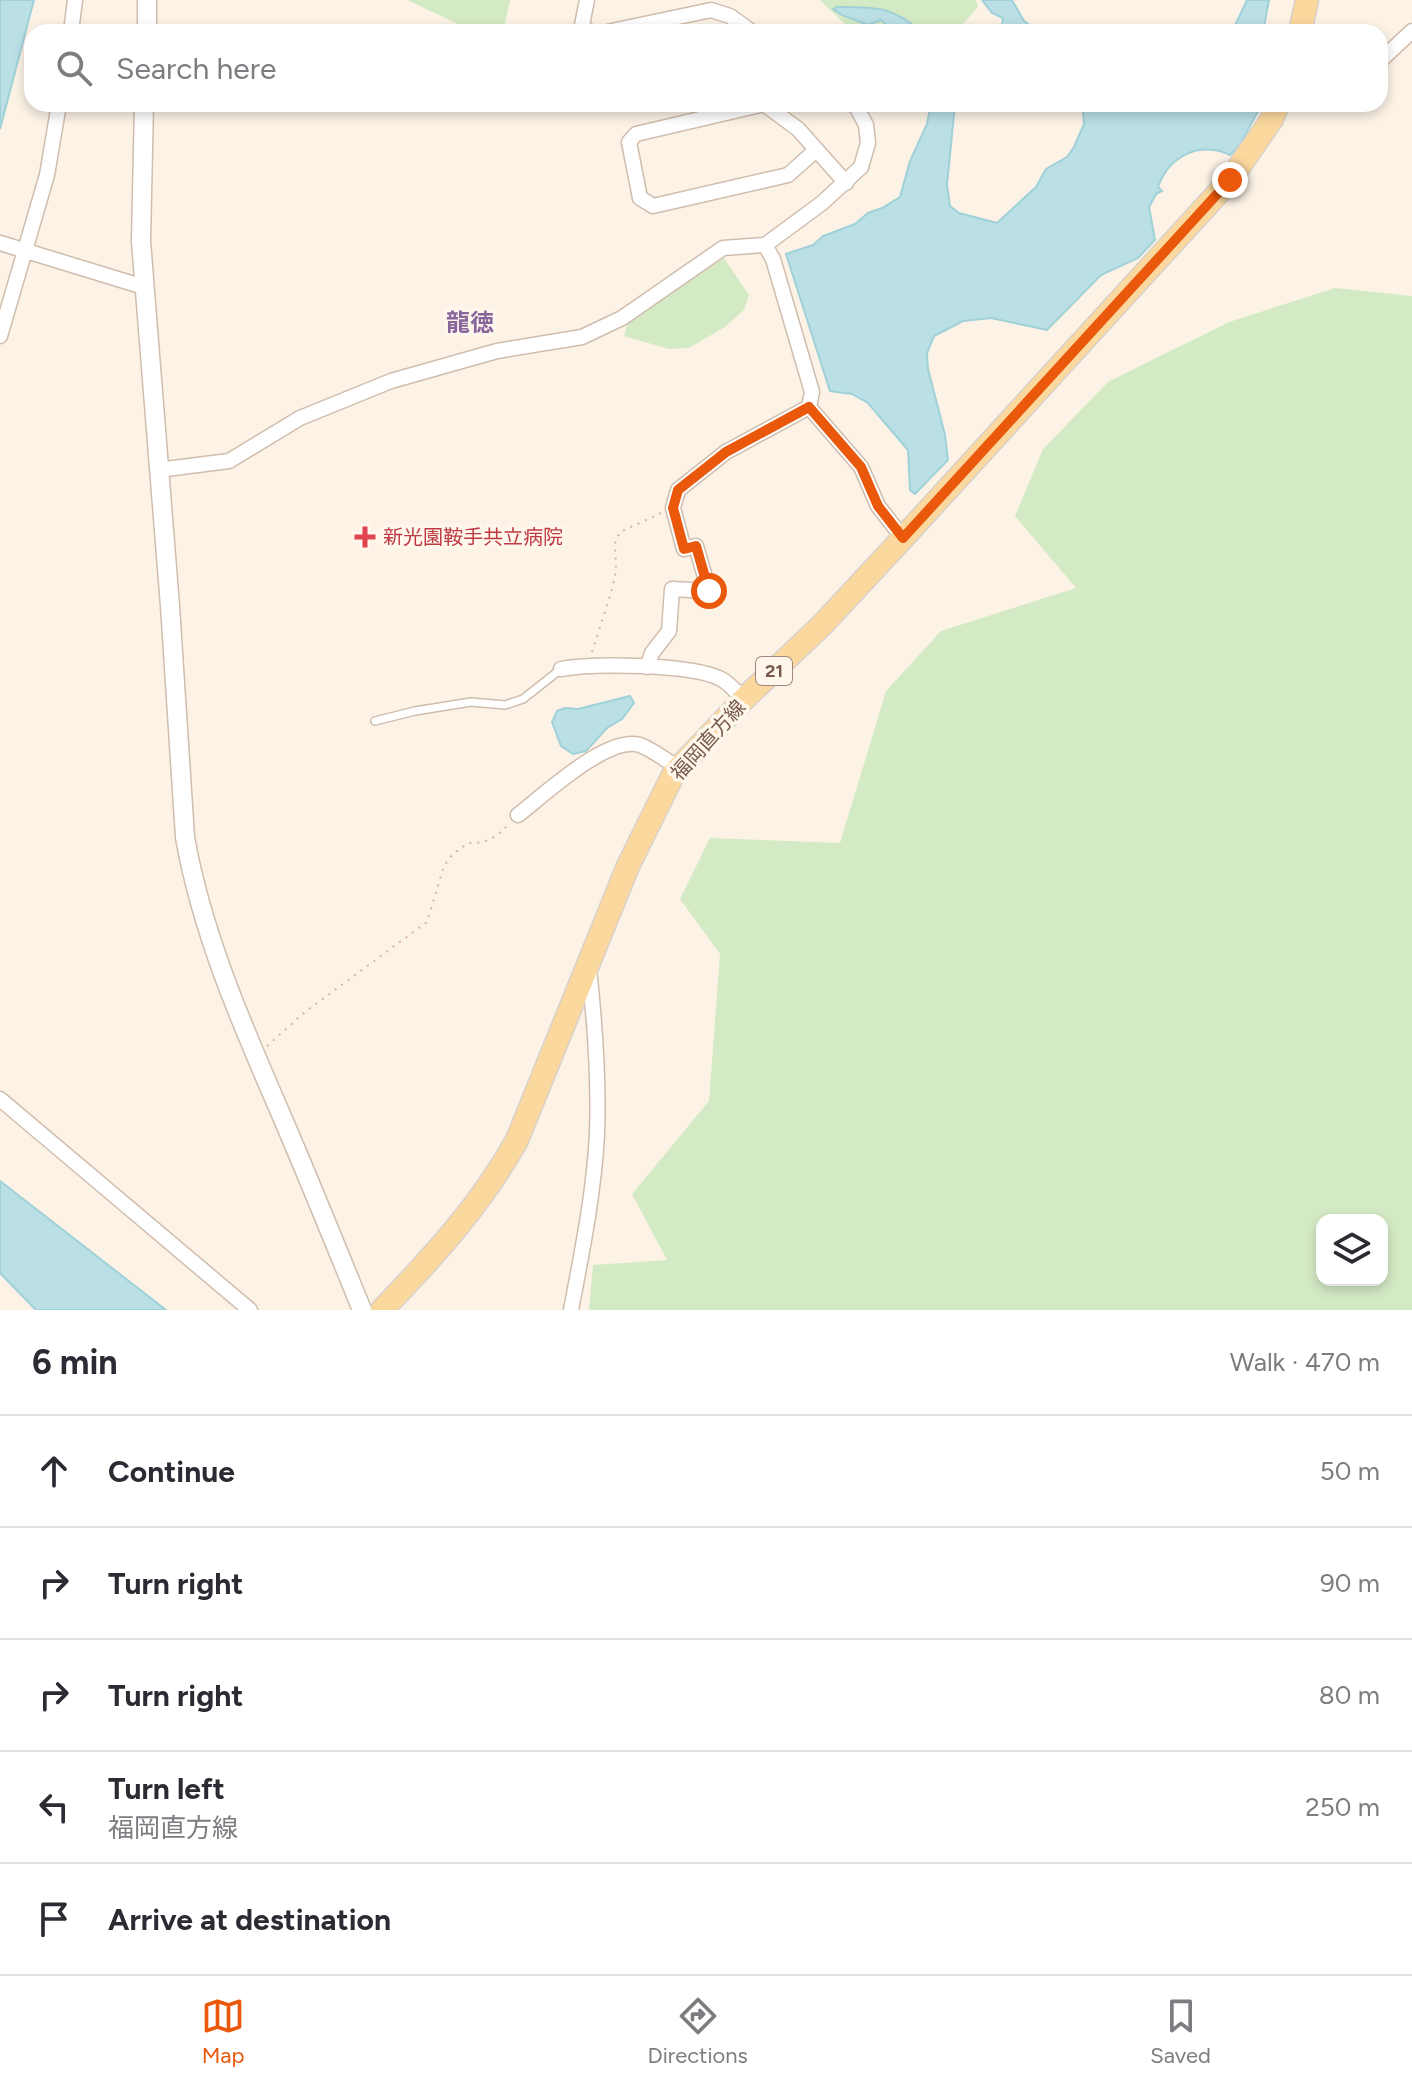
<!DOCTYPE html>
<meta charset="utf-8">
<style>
:root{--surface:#fff;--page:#f2f2f3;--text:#2b2b33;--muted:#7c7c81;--line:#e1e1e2;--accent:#ea580c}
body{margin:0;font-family:Figtree,"Noto Sans JP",sans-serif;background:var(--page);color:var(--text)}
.controls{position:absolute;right:24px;bottom:24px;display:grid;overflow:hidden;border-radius:16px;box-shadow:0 4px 12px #0003}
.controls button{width:72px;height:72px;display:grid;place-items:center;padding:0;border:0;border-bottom:2px solid var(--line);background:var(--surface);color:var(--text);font:40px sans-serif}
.stop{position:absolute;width:24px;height:24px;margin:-18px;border:6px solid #ea580c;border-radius:50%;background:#fff}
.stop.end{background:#ea580c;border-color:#fff;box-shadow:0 2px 8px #0008}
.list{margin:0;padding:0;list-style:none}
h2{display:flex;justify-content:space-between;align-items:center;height:104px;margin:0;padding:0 32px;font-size:34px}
h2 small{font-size:26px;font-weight:400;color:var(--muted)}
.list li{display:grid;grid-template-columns:52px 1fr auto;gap:24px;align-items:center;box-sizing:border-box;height:112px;padding:0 32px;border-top:2px solid var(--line)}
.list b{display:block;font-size:30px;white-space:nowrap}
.list p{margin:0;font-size:26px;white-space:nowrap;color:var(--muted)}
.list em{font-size:26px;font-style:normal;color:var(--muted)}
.icon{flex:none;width:44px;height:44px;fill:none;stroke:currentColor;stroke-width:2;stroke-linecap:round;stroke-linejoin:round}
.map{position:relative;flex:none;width:1412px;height:1310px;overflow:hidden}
.search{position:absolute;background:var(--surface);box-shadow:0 4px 12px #0003;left:24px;right:24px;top:24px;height:88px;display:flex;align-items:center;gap:20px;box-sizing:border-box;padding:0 28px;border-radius:24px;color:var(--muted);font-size:30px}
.sheet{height:664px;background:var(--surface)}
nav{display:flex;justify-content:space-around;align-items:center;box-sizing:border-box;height:112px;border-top:2px solid var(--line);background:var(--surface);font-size:22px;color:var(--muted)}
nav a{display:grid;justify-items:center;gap:4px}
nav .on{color:var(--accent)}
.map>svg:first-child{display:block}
.green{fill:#d4eac4;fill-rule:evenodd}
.water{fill:#bae0e6;stroke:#a0d0d8;stroke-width:2}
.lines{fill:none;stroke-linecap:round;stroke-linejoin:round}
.service-casing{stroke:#d0bdae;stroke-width:10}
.minor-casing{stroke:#d0bdae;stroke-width:17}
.tertiary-casing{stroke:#d0bdae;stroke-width:21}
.primary-casing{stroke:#d9d1cc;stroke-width:25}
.path{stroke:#d7b5a0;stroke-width:2;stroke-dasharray:2 6;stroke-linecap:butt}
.service{stroke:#fff;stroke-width:7}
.minor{stroke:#fff;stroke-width:14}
.tertiary{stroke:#fff;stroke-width:18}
.primary{stroke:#fbd89e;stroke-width:22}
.route{stroke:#ea580c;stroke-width:10}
.health-dot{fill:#e0444e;stroke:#fff7ec;stroke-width:3}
.labels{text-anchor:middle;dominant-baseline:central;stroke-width:7;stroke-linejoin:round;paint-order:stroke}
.shield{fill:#fff7ec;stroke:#9f887b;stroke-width:2}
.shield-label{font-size:18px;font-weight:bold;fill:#76594a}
.health-label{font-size:20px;fill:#be3a42;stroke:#fff7ec;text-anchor:start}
.street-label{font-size:20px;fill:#76594a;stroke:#fff7ec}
.quarter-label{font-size:24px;font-weight:bold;fill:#88659a;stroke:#fff7ec}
</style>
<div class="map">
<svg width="1412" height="1310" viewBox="0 0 1412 1310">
<rect width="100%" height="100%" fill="#fcf3e6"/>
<path class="green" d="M407 0H510L503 32H475Z
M820 0H976L978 7 956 32H853Z
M724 258 749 295 744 310 725 327 689 348 669 349 624 336 628 322Z
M1335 288 1412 296V1310H589L593 1265 667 1260 632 1194 709 1101 720 954 680 899 710 838 840 843 886 691 941 631 1076 588 1015 516 1043 449 1108 382 1229 322ZM1382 1220V1280H1322V1220Z"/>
<path class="water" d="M0 0H34L0 129Z
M982 0H1012L1024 21 1039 32H1001L1003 18 992 13Z
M1247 0H1269L1263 32H1232Z
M837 7C874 7 893 6 921 32H895L881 20 868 25 842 15 833 9Z
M931 104H955L947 185 950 206 959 213 997 223 1036 187 1046 169 1067 157 1074 147 1084 124 1083 111 1076 104H1140L1161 110 1170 104H1262L1239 146 1230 155C1199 141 1169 156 1158 187L1162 191 1156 194 1149 207 1155 240 1138 258 1101 275 1047 330 991 318 963 321 934 336 927 353 928 369 945 435 948 460 915 494 910 490 908 450 868 403 852 394 830 391 786 254 813 245 823 236 855 224 868 213 882 208 900 197 910 161 927 124Z
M630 696 634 703 622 719 607 728 586 751 573 754 561 746 552 722 557 711 565 708 578 709Z
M0 1181 166 1310H36L0 1273Z"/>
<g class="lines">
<g class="service-casing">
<path id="service" d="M375 721 415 711 471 702 505 705 523 699 561 669"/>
</g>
<g class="minor-casing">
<path id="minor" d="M587 0 582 25 589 32
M71 32 75 0
M607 32 711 10 730 16 752 32
M1380 61 1412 31
M815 151 788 175 653 206 640 198 629 142 636 134 764 104 798 129 846 183
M0 243 144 287
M765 245 773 259 812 392 809 407 861 467 878 506 903 538
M0 336 47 175 59 104
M158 470 229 461 300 418 391 381 497 351 582 337 622 318 723 248 765 245 822 203 861 167 868 143 866 125 857 108 852 104
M647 667 652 653 669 631 672 589 709 591 696 546 684 549 673 508 678 490 726 452 809 407
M561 669C593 663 693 664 721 679 729 683 737 693 744 699
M518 815C543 796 607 735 640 745 653 750 666 760 678 768
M0 1099 250 1310
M571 1310C582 1252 594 1193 597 1134 599 1079 595 1024 589 969"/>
</g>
<g class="tertiary-casing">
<path id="tertiary" d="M147 0V32
M144 104 141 241 170 606 185 837C202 935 244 1029 283 1119 310 1182 336 1246 362 1310"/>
</g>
<g class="primary-casing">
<path id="primary" d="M1300 32 1307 0
M382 1310C433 1257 481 1205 517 1140L628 866 674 773 744 699 822 625 903 538 1230 180 1272 119 1278 104"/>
</g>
<path class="path" d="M592 652 611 593 616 571 615 543 620 532 661 513
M267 1046 305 1012 427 922 444 866 452 855 468 843C487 844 496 837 508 825"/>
<use href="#service" class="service"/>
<use href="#minor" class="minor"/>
<use href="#tertiary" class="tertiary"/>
<use href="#primary" class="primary"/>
</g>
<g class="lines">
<path class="route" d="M709 591 696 546 684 549 673 508 678 490 726 452 809 407 861 467 878 506 903 538 1230 180"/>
</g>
<path class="health-dot" d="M361 525h8v8h8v8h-8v8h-8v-8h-8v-8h8z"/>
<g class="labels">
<rect class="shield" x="756" y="657" width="36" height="28" rx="6"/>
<g class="shield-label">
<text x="774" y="671">21</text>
</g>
<g class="health-label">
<text x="383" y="537">新光園鞍手共立病院</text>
</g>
<g class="street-label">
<text transform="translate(708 740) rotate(-48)">福岡直方線</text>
</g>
<g class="quarter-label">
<text x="470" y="322">龍徳</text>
</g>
</g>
</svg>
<div class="controls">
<button><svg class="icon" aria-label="layers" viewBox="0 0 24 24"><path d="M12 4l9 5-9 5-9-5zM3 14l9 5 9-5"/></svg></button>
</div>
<div class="stop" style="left:709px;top:591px"></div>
<div class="stop end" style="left:1230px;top:180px"></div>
<div class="search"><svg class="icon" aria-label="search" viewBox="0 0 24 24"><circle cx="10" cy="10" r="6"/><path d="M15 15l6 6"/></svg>Search here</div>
</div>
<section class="sheet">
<h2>6 min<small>Walk · 470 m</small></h2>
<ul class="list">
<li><svg class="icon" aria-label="ahead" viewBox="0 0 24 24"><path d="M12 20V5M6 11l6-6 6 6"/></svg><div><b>Continue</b></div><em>50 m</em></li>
<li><svg class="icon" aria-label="right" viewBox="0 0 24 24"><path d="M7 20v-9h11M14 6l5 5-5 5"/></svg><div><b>Turn right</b></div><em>90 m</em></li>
<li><svg class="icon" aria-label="right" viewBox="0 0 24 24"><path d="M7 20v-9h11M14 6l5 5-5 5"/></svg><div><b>Turn right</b></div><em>80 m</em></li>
<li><svg class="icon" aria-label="left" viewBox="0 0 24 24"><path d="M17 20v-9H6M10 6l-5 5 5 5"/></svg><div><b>Turn left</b><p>福岡直方線</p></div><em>250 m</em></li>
<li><svg class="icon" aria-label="arrive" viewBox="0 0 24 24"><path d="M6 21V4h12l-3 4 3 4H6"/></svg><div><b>Arrive at destination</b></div></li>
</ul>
</section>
<nav>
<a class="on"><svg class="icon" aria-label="map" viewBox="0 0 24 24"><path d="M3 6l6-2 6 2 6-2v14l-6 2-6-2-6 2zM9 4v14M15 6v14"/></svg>Map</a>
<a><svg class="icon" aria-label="directions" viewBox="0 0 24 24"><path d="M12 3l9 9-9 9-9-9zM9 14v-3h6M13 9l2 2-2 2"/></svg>Directions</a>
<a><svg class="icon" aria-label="saved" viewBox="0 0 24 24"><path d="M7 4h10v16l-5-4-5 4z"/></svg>Saved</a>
</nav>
